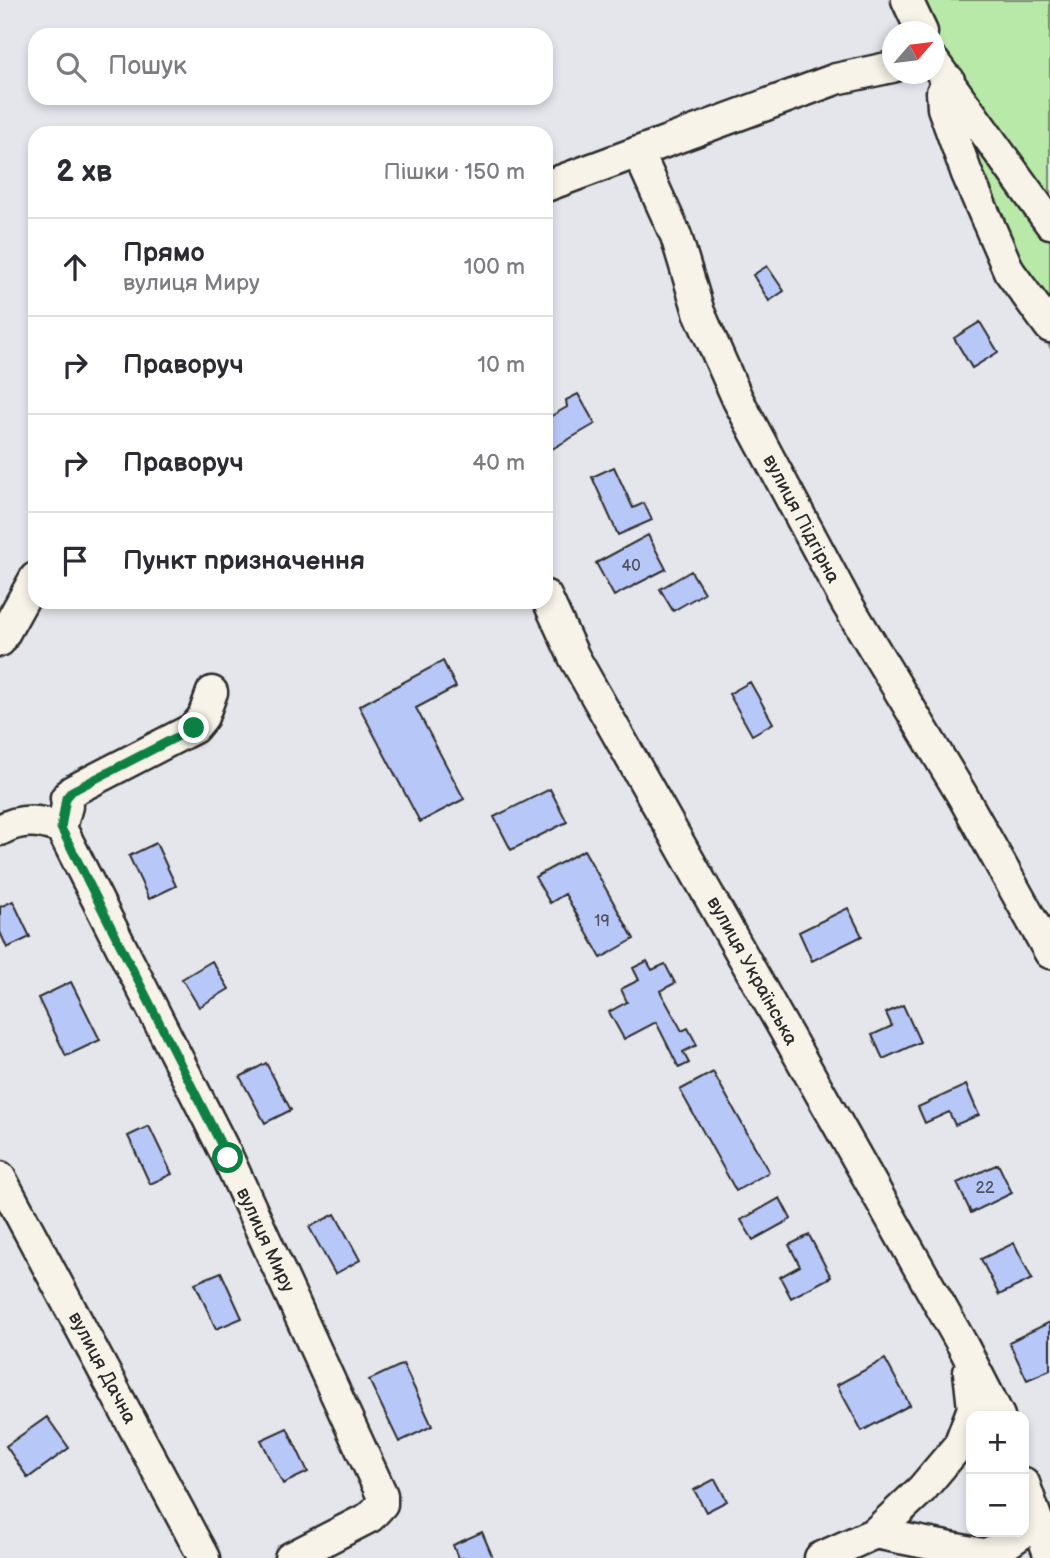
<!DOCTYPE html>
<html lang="uk">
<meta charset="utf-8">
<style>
:root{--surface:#fff;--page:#f2f2f3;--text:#2b2b33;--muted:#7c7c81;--line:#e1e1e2}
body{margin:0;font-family:"Balsamiq Sans",sans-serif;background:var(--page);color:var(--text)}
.controls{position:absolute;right:21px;bottom:21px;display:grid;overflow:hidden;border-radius:14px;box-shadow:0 4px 10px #0003}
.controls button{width:63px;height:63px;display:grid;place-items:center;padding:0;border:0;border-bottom:2px solid var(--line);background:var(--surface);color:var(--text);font:35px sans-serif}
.compass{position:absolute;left:882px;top:21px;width:63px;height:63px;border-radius:50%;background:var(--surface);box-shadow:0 4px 10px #0003;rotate:62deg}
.stop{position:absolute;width:21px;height:21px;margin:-16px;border:5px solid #0b8043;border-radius:50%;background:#fff}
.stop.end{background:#0b8043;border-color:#fff;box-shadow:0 2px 7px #0008}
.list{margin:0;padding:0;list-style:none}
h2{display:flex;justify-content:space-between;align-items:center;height:91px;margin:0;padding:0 28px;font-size:30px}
h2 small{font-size:23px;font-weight:400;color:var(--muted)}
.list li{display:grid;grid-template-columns:46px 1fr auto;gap:21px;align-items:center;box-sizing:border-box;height:98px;padding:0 28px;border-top:2px solid var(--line)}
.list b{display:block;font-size:26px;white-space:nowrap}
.list p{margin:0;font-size:23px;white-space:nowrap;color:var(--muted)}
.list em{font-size:23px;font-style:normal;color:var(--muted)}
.icon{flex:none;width:38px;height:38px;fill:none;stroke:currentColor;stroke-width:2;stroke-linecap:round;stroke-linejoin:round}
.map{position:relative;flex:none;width:1050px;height:1558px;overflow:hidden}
.search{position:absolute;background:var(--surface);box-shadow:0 4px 10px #0003;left:28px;top:28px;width:525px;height:77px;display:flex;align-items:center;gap:18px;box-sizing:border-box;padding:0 24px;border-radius:21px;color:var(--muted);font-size:26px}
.panel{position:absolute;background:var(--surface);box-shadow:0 4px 10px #0003;left:28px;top:126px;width:525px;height:483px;border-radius:21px}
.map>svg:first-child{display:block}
.green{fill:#b8e9a8;stroke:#728a6a;stroke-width:2}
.building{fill:#b7c7f7;stroke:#2b2b2b;stroke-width:2}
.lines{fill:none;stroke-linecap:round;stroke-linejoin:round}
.minor-casing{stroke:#2b2b2b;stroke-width:35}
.minor{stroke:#f7f3e8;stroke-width:30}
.route{stroke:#0b8043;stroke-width:9}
.labels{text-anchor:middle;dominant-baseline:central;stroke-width:6;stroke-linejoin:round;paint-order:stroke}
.number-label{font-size:16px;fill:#4e525e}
.street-label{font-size:19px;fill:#2b2b2b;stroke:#f7f3e8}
</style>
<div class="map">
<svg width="1050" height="1558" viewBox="0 0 1050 1558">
<rect width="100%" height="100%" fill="#e4e6ec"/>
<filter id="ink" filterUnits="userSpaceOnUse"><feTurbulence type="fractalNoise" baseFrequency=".0143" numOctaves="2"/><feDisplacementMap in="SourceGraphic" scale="14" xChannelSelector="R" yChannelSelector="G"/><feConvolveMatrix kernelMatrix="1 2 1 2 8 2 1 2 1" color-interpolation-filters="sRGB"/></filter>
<g filter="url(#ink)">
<path class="green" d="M897 0H1050V347L1010 290 926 74H934V32Z"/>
<path class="building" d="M767 266 784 291 769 301 753 275Z
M980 322 998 352 972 368 954 338Z
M578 394 595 424 552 449 546 439V419L567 407 566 400Z
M614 467 633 508 644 503 652 520 618 535 592 477Z
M648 535 666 569 614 596 596 563Z
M691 571 704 593 673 611 660 589Z
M443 661 456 687 416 708 464 799 420 822 359 706Z
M750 682 773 723 752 735 729 694Z
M550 789 567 822 511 850 494 817Z
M156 843 176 886 149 899 129 856Z
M584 850 634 939 601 958 565 894 550 903 535 877Z
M13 901 30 937 7 948 0 932V907Z
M848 908 862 936 812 961 799 932Z
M212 961 229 989 199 1007 182 979Z
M647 961 652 970 665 964 675 983 660 991 682 1031 688 1028 697 1045 683 1052 689 1063 679 1068 656 1022 624 1039 609 1012 627 1002 621 989 639 980 633 968Z
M71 982 100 1040 66 1056 38 998Z
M903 1005 920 1042 883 1059 872 1035 892 1026 886 1013Z
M266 1063 291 1110 265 1123 240 1077Z
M713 1072 769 1172 736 1191 680 1090Z
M966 1085 979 1115 955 1125 949 1112 925 1123 918 1107Z
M149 1126 172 1174 150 1184 128 1136Z
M998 1164 1012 1193 971 1213 957 1183Z
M780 1198 791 1219 753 1240 741 1220Z
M335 1214 360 1260 335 1274 309 1227Z
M809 1235 831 1277 791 1298 780 1277 800 1266 789 1245Z
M1014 1243 1032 1279 999 1295 981 1259Z
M221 1272 242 1318 216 1329 195 1283Z
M1050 1322V1370L1027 1380 1009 1342Z
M885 1359 910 1405 862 1431 837 1385Z
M403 1364 432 1426 399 1442 369 1380Z
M47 1417 69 1448 28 1478 6 1446Z
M287 1428 308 1472 283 1484 261 1440Z
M715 1479 727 1501 706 1512 694 1490Z
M482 1532 493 1558H458L453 1545Z"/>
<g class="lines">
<g class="minor-casing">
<path id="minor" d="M907 0 922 32
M934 62 1050 223
M949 80 942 92 943 108 967 174 1009 271 1050 327
M638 152 836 79 892 67
M546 186 638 152 676 236 699 312 738 400 846 602 962 795 1050 953
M546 596 574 657 962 1344 999 1416
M0 641 35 578
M61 828 67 806 66 798 72 791 194 728 203 717 212 692
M0 830C21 818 39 820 61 828L228 1158 382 1495V1504L370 1517 290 1558
M0 1177 204 1558
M1024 1483 1050 1557
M875 1533 1002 1558
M986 1554 1002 1547 1038 1522
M820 1558 875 1533 922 1489 959 1445 973 1408 969 1372"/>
</g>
<use href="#minor" class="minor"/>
</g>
</g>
<g class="lines" filter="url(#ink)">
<path class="route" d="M194 728 72 791 66 798 61 828 228 1158"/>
</g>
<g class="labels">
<g class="number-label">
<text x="631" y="566">40</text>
<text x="602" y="921">19</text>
<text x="985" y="1188">22</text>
</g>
<g class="street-label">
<text transform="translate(801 519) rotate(62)">вулиця Підгірна</text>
<text transform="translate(752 971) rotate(61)">вулиця Українська</text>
<text transform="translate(265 1240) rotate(65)">вулиця Миру</text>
<text transform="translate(102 1368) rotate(62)">вулиця Дачна</text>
</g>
</g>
</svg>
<div class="controls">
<button>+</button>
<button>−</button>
</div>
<svg class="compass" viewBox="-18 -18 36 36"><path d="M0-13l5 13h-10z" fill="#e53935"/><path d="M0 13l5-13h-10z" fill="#7c7c81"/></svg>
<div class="stop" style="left:228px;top:1158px"></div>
<div class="stop end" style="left:194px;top:728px"></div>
<div class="search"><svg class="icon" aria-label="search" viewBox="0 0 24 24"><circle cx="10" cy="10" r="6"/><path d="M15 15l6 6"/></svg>Пошук</div>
<section class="panel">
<h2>2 хв<small>Пішки · 150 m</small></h2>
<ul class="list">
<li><svg class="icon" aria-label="ahead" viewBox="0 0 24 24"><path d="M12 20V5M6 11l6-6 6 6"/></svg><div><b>Прямо</b><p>вулиця Миру</p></div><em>100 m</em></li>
<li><svg class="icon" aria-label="right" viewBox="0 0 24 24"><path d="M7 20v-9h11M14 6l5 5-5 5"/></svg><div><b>Праворуч</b></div><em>10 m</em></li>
<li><svg class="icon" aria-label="right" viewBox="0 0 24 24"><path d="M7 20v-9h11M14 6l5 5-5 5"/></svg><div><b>Праворуч</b></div><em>40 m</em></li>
<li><svg class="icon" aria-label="arrive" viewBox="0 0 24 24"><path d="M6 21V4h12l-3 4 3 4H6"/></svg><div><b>Пункт призначення</b></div></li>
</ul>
</section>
</div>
